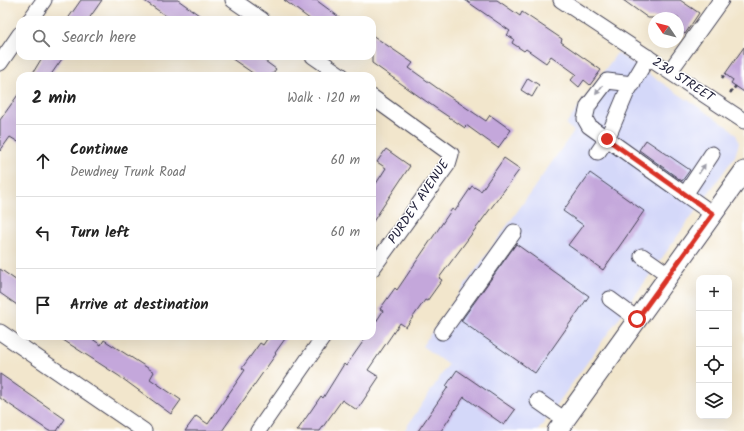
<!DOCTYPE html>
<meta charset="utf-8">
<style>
:root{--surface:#fff;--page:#f2f2f2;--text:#222;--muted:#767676;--line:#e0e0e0}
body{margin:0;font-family:Kalam,sans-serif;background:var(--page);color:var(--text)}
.controls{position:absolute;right:12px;bottom:12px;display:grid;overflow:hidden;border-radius:8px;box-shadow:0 4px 16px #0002}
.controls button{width:36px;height:36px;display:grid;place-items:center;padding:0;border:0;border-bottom:1px solid var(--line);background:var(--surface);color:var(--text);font:20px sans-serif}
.compass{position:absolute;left:648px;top:12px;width:36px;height:36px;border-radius:50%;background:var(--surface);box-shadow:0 4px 16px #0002;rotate:305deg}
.stop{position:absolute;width:12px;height:12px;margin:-9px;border:3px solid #d93025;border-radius:50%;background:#fff}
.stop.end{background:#d93025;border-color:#fff;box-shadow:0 1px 4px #0008}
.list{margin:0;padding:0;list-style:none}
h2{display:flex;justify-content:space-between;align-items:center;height:52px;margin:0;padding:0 16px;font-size:17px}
h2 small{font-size:13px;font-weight:400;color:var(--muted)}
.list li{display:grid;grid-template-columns:26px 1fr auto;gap:12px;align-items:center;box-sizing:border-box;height:72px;padding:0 16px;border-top:1px solid var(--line)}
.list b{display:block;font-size:15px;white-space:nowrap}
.list p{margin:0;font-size:13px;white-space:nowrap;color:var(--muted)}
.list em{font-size:13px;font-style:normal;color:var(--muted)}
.icon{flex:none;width:22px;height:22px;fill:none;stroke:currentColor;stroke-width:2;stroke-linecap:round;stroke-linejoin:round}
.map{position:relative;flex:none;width:744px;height:431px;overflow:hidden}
.search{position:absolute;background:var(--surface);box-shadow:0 4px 16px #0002;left:16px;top:16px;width:360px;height:44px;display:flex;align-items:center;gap:10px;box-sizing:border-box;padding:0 14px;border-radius:12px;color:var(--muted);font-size:15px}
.panel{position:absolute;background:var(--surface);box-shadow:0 4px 16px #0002;left:16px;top:72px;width:360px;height:268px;border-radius:12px}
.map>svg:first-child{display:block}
.built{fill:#d4d8f9}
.building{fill:#c4a7db}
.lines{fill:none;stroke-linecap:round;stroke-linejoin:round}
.minor-casing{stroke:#413f51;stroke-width:17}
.major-casing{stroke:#413f51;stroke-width:21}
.path{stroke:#413f51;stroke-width:2.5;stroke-dasharray:3 3;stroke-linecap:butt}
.minor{stroke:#fff;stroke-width:15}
.major{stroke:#fff;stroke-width:19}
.oneway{fill:#9c9ca7}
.route{stroke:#d93025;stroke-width:5}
.labels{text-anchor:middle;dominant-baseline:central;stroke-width:3;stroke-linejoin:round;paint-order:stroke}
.street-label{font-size:13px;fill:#22223b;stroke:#fff}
</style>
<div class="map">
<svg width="744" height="431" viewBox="0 0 744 431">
<rect width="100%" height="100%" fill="#fff"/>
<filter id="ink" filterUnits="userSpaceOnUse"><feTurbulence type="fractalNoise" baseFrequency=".025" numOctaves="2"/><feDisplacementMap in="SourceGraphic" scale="8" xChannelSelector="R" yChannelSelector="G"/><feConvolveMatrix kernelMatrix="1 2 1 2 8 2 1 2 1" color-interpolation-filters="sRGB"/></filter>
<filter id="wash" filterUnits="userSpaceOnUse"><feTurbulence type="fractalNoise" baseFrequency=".012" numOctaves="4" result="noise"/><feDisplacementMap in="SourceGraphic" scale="16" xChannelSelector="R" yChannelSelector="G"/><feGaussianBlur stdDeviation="0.9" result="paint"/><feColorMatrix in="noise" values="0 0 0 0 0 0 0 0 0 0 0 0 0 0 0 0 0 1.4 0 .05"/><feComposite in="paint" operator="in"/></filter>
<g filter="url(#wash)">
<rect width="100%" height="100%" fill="#f2e6cc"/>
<path class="built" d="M617 53 730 128 736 134 739 143 735 156 538 431H404L448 365 422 346 574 131 566 125Z"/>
<g id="blocks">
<path class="building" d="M81 0H102L88 20H67Z
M143 0H178L206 20H172Z
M284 0H316L343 20H311Z
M465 0H497L520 16 522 12 562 39 561 42 601 70 590 85 584 80 579 87 571 80 576 74 551 56 546 63 526 49 524 51 512 43 514 39 507 35 510 31Z
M623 0H680L699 13 685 34 678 29V18H648Z
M372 35 413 63 409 68 440 90 486 121 490 115 511 130 498 148 466 125 465 128 437 109 372 63Z
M744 47V92L731 83 733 80 725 74Z
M43 56H64L50 76H31Z
M228 56H258L276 69 271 76H257Z
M528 78 539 85 532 97 521 90Z
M20 92V143L10 137 0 151V120Z
M646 140 690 170 682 181 639 150Z
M386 149 410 166 372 223V190L386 168 377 162Z
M504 158 520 169 439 278 442 280 427 301 425 300 406 327 400 323 368 370 379 377 357 410 342 400 320 431H297L321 396 323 398 344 364 346 366 367 336H372V328L383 311 380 309 395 288 397 290 452 209 455 211 472 186 481 191Z
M590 173 644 211 603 270 568 245 583 225 563 211Z
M516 244 589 296 535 373 461 321Z
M0 269 20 283V307L0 293Z
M57 336H88L101 345 104 340 154 372 150 379 181 400 171 414 119 376Z
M269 336H287L275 353 276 354 222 431H185L196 416 208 424 245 370 242 368 260 343 263 345Z
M457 370 515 410 504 425 464 397 441 431H418L448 387 446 386Z
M0 374 65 419 57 431H49L0 398Z"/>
</g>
</g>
<g filter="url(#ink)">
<use href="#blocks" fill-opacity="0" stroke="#413f51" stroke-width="1"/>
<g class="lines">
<g class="minor-casing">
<path id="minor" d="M233 0 262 20
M561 0 744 121
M30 20 44 0
M313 56 342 76
M0 63 20 34
M670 71 721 0
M633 84 607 81 588 106 585 119 589 126 683 193 688 190 712 154
M372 97 451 154 448 164 372 269
M598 152 607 139 626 94 648 57
M683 193 713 214
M642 256 669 275
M610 299 637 319
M0 332 144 431
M442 332 514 232
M538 401 565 420
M258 431 324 336"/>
</g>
<g class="major-casing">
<path id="major" d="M557 431 744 171"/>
</g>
<path class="path" d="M722 78 725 74
M730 93 736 86"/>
<use href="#minor" class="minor"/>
<use href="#major" class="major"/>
</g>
<defs><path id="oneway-solid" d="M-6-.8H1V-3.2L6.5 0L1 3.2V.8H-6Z"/></defs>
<g class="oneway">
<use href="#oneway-solid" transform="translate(599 90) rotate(127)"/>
<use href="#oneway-solid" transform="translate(702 169) rotate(-56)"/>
</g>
</g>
<g class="lines" filter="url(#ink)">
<path class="route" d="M607 139 713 214 637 319"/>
</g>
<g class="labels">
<g class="street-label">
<text transform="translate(683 80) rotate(33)">230 STREET</text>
<text transform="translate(419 202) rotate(-56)">PURDEY AVENUE</text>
</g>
</g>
</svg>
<div class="controls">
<button>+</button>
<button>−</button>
<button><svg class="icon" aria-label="locate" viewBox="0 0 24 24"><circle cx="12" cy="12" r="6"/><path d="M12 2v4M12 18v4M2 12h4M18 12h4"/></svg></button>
<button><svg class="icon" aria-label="layers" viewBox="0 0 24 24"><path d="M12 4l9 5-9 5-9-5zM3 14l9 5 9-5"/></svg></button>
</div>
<svg class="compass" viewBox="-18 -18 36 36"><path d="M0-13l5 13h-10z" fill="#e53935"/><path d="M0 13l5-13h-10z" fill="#767676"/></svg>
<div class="stop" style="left:637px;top:319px"></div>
<div class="stop end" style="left:607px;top:139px"></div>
<div class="search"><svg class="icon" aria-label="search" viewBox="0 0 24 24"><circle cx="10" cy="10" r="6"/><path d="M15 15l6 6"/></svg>Search here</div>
<section class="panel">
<h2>2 min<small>Walk · 120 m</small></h2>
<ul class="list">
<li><svg class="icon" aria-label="ahead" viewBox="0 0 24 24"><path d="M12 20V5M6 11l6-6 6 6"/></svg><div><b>Continue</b><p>Dewdney Trunk Road</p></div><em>60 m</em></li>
<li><svg class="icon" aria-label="left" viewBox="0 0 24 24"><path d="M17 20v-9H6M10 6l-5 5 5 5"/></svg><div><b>Turn left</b></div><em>60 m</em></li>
<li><svg class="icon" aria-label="arrive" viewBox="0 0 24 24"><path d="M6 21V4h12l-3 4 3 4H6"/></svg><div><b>Arrive at destination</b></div></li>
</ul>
</section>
</div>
